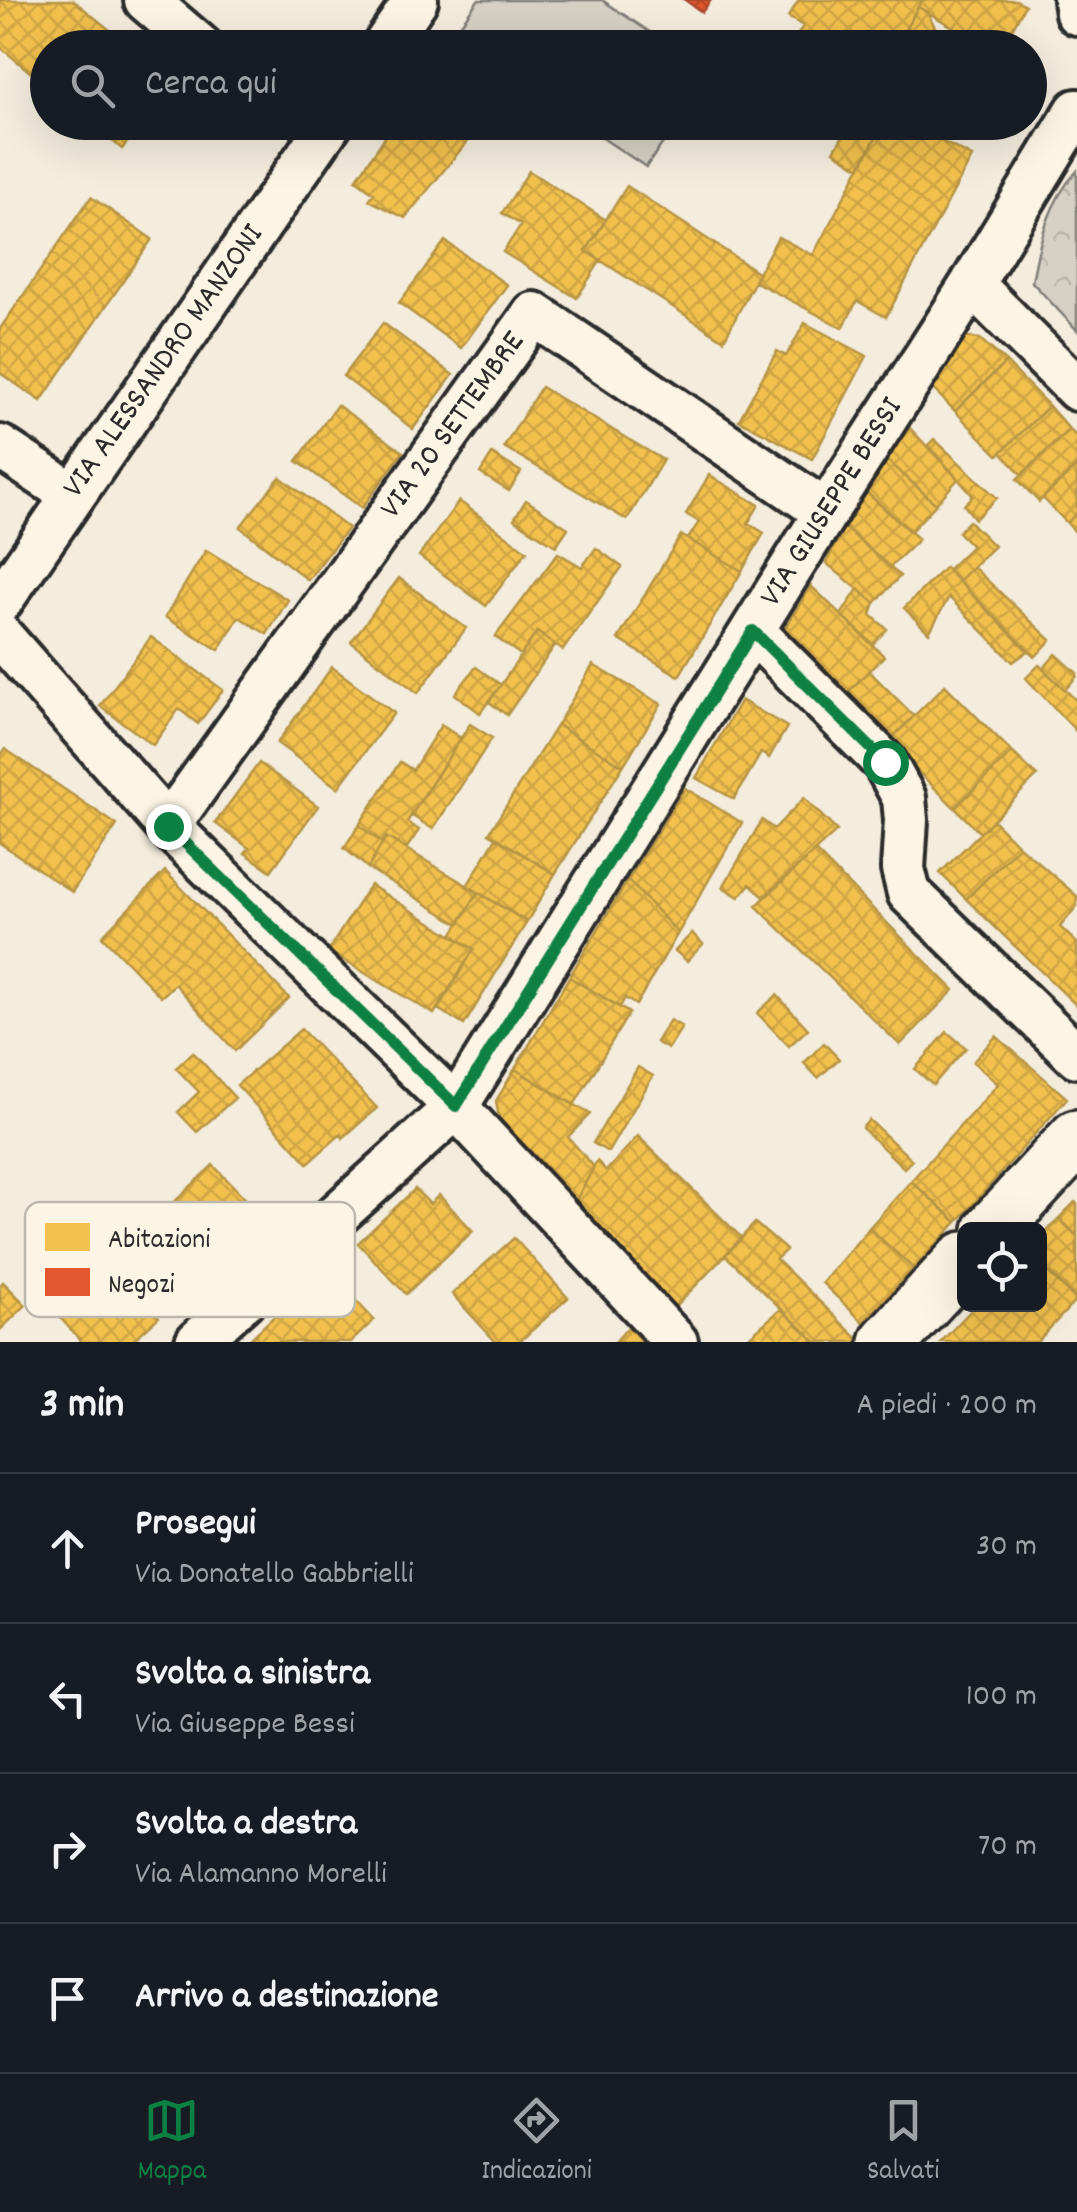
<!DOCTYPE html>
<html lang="it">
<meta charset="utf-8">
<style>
:root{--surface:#171b24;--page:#20242c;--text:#f1f3f6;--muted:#9ea1a6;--line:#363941;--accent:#0b8043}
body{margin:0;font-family:Dekko,sans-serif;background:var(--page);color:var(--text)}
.controls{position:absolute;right:30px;bottom:30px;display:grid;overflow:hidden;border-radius:15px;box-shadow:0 10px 40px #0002}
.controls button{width:90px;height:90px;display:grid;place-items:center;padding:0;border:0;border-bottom:2px solid var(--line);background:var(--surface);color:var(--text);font:50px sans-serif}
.stop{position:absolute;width:30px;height:30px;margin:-22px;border:8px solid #0b8043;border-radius:50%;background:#fff}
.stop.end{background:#0b8043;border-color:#fff;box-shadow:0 2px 10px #0008}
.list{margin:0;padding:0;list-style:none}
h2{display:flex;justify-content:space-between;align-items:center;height:130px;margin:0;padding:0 40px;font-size:42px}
h2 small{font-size:32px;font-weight:400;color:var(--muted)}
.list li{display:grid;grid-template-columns:65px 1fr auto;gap:30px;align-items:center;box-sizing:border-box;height:150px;padding:0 40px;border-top:2px solid var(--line)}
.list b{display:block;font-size:38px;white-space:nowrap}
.list p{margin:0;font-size:32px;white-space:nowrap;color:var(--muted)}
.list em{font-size:32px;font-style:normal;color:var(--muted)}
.icon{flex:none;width:55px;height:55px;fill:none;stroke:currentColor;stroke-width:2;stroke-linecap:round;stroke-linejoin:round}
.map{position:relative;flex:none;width:1077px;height:1342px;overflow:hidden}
.search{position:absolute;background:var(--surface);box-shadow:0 10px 40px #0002;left:30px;right:30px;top:30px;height:110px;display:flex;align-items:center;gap:25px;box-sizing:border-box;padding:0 35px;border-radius:55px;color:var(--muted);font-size:38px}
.sheet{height:730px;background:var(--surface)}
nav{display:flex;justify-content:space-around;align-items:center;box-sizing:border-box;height:140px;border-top:2px solid var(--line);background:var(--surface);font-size:28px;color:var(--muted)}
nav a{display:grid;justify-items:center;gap:5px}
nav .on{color:var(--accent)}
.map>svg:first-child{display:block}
.park{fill:url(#park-crowns);stroke:#807e78;stroke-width:2.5}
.garden{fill:#d6d1c4;stroke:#807e78;stroke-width:2.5}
.homes{fill:url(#homes-cross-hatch);stroke:#b69444;stroke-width:2.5}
.shops{fill:url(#shops-cross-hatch);stroke:#ac4a2d;stroke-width:2.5}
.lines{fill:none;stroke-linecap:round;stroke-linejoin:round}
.minor-casing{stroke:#2b2b2b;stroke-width:50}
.major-casing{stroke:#2b2b2b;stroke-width:62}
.minor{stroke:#fcf5e5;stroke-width:42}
.major{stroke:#fcf5e5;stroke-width:55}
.route{stroke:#0b8043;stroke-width:12}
.labels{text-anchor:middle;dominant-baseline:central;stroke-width:10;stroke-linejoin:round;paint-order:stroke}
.street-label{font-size:32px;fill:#2b2b2b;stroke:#fcf5e5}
.key{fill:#fcf5e5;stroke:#bdb8ad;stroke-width:2.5}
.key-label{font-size:28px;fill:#2b2b2b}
</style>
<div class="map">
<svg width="1077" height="1342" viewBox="0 0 1077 1342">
<defs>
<pattern id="park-crowns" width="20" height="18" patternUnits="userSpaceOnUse" patternTransform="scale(2.5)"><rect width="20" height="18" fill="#d6d1c4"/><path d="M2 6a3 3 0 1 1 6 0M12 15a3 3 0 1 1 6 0" fill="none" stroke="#b8b4a9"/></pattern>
<pattern id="homes-cross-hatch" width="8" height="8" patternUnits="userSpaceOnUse" patternTransform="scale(2.5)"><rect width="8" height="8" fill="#f2c14e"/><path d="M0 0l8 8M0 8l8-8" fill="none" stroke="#d0a644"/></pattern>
<pattern id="shops-cross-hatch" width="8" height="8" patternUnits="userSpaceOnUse" patternTransform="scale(2.5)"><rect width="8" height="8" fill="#e4572e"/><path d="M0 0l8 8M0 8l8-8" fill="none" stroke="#b94827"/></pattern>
</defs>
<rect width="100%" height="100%" fill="#f4edde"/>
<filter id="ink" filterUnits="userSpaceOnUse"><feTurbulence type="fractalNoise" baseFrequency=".01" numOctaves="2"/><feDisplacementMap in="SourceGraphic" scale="20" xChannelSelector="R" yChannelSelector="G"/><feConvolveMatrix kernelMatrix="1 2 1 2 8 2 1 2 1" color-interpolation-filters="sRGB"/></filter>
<g filter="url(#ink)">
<path class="park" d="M1077 171V330L1032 282C1039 242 1049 201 1077 171Z"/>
<path class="garden" d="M478 0H602L672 47H471L453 35Z
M580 123 677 122V123L646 167Z"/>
<path class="homes" d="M0 0H73L132 48H48V87L0 47Z
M799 0H922L895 48H790L803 26 788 17Z
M922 0H1016L1025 5 1002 48H990L918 7Z
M918 7 927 12 946 48H895Z
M90 122H144L122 149Z
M395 122H466L476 131 405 218 369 200 374 193 356 180Z
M851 122H884L860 168 834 151Z
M884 122H906L972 157 886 317 857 301 843 328 754 281 778 237 813 255Z
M529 171 606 220 586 251 601 260 577 298 503 252 521 225 502 213Z
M627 186 759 273 724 340 586 251Z
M91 197 152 239 41 401 0 373V329Z
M445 241 507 285 461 348 399 303Z
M383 323 453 375 413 429 343 376Z
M805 323 867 356 812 459 739 420 777 351 786 356Z
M964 337 980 339 1006 362 955 411 931 387Z
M1006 362 1049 406 998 455 955 411Z
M541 387 663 460 627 520 504 447Z
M337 405 403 452 362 508 297 461Z
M1049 406 1069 429 1022 475 1001 452Z
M906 424 958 479 936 504 886 459Z
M1069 429 1077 437V466L1039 502 1017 479Z
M934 439 997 498 975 519 964 505 973 496 928 445Z
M492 454 521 472 509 491 480 473Z
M886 459 936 504 910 532 865 491Z
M1077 466V513L1067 523 1043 498Z
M709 475 759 505 748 523 764 533 742 571 688 539 699 522 686 514Z
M280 477 348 528 308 580 240 527Z
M865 491 919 539 890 567 844 527Z
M526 500 568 528 556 546 514 519Z
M459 501 527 551 486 606 419 556Z
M1077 513V534L1067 523Z
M969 521 994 546 958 581 947 570 972 546 958 532Z
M844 527 900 576 875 603 826 563Z
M681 535 742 571 679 676 618 639Z
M596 548 622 567 563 650 537 632 521 655 495 637 558 553 582 567Z
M206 550 288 600 267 634 239 617 219 650 165 617Z
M945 567 958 581 1028 651 1013 662 949 597 929 633 904 608Z
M973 567 1051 640 1035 657 958 581Z
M399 578 466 628 418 693 351 642Z
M811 586 884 656 843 697 779 637Z
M858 589 875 603 871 615 887 629 873 644 841 615Z
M537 632 555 645 507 715 489 702Z
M151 637 223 690 198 724 179 709 153 745 100 706Z
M1056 654 1077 673V676L1065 690 1043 669Z
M593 665 661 704 623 766 557 725Z
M1039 665 1077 701V732L1026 678Z
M332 667 394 713 338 788 277 743Z
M476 667 501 685 480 713 455 694Z
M869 671 914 716 888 742 843 697Z
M945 685 1012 752 955 808 888 742Z
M741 700 787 727 769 758 761 753 734 799 696 778Z
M470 724 492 738 433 829 411 815Z
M441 725 461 738 407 822 419 830 406 849 386 837 382 843 359 825 400 762 413 770Z
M557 725 623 766 555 874 489 833Z
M5 749 117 825 72 892 0 843V757Z
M1012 752 1037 776 980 833 955 808Z
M259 763 318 806 271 871 245 853 249 848 215 823Z
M685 788 742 823 678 933 628 880Z
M804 798 837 831 764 897 750 884 739 897 723 887 762 820 774 829Z
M993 820 1019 846 966 899 940 873Z
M359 825 382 843 368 868 344 848Z
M386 837 478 892 459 924 368 868Z
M496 838 555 874 527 922 467 886Z
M1019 846 1077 896V906L1060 927 1077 943V1006L966 899Z
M815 851 954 990 900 1045 756 906Z
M165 871 289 998 235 1051 175 984 161 997 102 936Z
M628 880 678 933 636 1005 625 998 620 1007 569 977Z
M370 885 474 949 434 1014 328 951Z
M478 892 527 922 464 1025 438 1009 474 949 452 935Z
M692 933 703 944 687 961 675 951Z
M569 977 629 1013 574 1105 515 1069Z
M777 995 808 1029 789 1046 757 1013Z
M670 1020 682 1027 668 1049 656 1042Z
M301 1029 377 1108 343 1138 341 1134 308 1163 237 1085Z
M947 1032 966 1048 933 1085 915 1069Z
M996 1036 1067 1098 957 1222 911 1181 998 1084 973 1062Z
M824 1043 839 1059 818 1078 804 1063Z
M193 1052 235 1098 197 1132 178 1112 199 1092 176 1068Z
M638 1067 653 1076 608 1152 593 1143Z
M515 1069 590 1114 568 1137 594 1167 573 1206 502 1135 496 1101Z
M869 1120 912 1160 904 1168 862 1128Z
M638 1136 742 1238 675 1307 573 1206 597 1161 606 1171Z
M213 1165 263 1217 171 1304 122 1252Z
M911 1181 957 1222 914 1269 869 1228Z
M415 1189 430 1204 439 1195 473 1231 406 1294 358 1243Z
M1075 1202 1077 1204V1236L1059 1218Z
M1059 1218 1077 1236V1300L1040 1264V1238Z
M755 1223 786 1250 776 1259 861 1342H816L725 1255Z
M869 1228 914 1269 863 1322 822 1283Z
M514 1238 568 1298 519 1342H496L452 1294Z
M102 1254 159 1317 131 1342H82L47 1303Z
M1040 1264 1076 1300 1037 1342H941L977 1304H1040Z
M325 1268 374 1320 351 1342H247Z
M3 1282 26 1305 0 1330V1285Z
M781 1309 816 1342H743Z
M628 1327 646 1342H615Z"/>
<path class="shops" d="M685 0H711L702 12Z"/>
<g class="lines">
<g class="minor-casing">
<path id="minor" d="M146 0 202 48
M1075 0 1077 13
M383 48 416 0
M972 284 1077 389
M0 447 73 495
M0 602 331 122
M753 631 885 763 904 798 906 820 903 869 909 893 1077 1056
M0 635 168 826 456 1107 676 1342
M168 826 534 314 826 512
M197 1342 456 1107 826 512 972 284 1077 111"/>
</g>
<g class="major-casing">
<path id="major" d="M992 1230 1077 1138
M888 1342 964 1260"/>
</g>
<use href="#minor" class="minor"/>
<use href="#major" class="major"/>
</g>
</g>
<g class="lines" filter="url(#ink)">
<path class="route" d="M168 826 456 1106 753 631 885 762"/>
</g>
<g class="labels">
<g class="street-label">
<text transform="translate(165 362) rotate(-55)">VIA ALESSANDRO MANZONI</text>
<text transform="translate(454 426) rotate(-54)">VIA 20 SETTEMBRE</text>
<text transform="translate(833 503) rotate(-58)">VIA GIUSEPPE BESSI</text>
</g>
</g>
<rect x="25" y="1202" width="330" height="115" rx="15" class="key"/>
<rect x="45" y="1223" width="45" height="28" fill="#f2c14e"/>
<rect x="45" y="1268" width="45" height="28" fill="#e4572e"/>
<g class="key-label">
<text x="108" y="1247">Abitazioni</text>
<text x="108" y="1292">Negozi</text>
</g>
</svg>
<div class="controls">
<button><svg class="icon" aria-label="locate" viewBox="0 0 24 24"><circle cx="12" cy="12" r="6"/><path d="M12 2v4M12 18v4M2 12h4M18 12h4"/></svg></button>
</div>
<div class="stop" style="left:885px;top:762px"></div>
<div class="stop end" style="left:168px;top:826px"></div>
<div class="search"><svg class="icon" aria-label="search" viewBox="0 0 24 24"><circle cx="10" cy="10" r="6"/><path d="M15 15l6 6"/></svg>Cerca qui</div>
</div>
<section class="sheet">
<h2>3 min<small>A piedi · 200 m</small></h2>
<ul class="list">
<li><svg class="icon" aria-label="ahead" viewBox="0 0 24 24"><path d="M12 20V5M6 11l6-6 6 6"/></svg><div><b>Prosegui</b><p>Via Donatello Gabbrielli</p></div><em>30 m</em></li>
<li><svg class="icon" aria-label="left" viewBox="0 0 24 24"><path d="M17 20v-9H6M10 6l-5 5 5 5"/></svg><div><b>Svolta a sinistra</b><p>Via Giuseppe Bessi</p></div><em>100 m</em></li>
<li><svg class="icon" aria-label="right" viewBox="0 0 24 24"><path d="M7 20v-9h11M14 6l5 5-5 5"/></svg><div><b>Svolta a destra</b><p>Via Alamanno Morelli</p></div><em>70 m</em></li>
<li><svg class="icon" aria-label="arrive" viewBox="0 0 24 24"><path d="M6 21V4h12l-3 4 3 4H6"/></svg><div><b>Arrivo a destinazione</b></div></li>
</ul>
</section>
<nav>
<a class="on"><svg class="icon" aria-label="map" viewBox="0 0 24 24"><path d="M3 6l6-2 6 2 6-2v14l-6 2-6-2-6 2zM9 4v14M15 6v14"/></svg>Mappa</a>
<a><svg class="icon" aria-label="directions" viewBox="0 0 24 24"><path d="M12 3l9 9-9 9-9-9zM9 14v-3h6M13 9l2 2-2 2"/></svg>Indicazioni</a>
<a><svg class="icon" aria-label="saved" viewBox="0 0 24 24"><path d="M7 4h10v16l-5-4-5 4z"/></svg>Salvati</a>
</nav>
